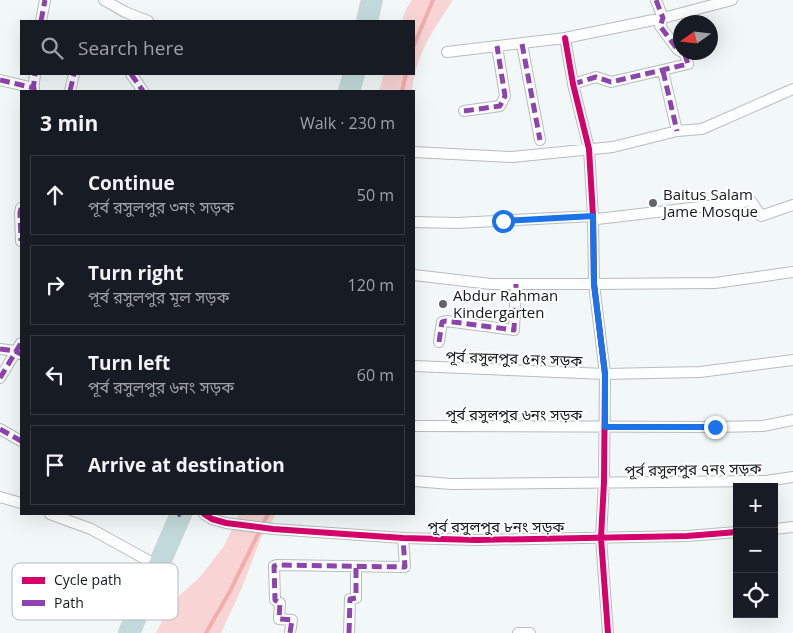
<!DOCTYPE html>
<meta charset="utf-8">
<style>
:root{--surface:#171b24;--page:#20242c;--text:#f1f3f6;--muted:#9ea1a6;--line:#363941}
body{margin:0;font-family:"Open Sans","Noto Sans Bengali",sans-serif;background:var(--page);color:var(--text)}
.controls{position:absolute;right:15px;bottom:15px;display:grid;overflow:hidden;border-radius:0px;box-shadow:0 5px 20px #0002}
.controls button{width:45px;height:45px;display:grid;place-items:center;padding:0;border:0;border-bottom:1px solid var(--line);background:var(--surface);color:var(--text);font:25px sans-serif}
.compass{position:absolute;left:673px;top:15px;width:45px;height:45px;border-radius:50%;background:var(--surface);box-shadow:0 5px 20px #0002;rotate:256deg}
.stop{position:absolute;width:15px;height:15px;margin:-11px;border:4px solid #1a73e8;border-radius:50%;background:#fff}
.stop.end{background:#1a73e8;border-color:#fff;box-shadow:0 1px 5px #0008}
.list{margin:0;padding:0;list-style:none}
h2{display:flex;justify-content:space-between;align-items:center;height:65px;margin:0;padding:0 20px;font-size:21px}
h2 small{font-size:16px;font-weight:400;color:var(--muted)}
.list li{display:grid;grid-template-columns:32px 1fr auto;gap:15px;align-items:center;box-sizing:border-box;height:80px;margin:0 10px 10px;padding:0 10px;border:1px solid var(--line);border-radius:0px}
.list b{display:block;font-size:19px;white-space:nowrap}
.list p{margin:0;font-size:16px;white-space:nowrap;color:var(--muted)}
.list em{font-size:16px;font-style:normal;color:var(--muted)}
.icon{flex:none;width:28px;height:28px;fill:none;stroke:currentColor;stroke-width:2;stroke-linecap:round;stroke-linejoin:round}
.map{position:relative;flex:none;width:793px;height:633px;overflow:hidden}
.search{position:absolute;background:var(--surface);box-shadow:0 5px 20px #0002;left:20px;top:20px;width:395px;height:55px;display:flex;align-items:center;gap:12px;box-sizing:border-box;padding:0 18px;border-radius:0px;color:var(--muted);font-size:19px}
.panel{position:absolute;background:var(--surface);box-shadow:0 5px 20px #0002;left:20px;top:90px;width:395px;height:425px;border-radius:0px}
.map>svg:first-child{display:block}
.green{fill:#f8d5d4}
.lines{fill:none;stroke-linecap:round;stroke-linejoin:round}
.stream{stroke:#f1aeac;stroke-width:4}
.street-casing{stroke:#b8bcbc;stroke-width:12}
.highway-casing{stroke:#d0d3d3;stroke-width:22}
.street{stroke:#fdfefe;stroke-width:10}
.highway{stroke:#c2dadb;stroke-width:20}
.quiet{stroke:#8e44ad;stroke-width:5;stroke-dasharray:10 5;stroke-linecap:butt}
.cycleway-casing{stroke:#fff;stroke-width:9}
.cycleway{stroke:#d6006c;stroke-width:6}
.route{stroke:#1a73e8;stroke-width:6}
.poi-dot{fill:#616666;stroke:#fff;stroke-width:2}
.labels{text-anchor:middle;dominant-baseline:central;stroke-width:4;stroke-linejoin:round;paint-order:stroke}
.poi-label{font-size:15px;fill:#131718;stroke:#fff;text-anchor:start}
.street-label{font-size:15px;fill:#131718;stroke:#fff}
.key{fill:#fff;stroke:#b8b9ba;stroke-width:1}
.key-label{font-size:14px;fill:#131718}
</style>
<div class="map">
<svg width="793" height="633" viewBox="0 0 793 633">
<rect width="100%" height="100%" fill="#f2f8f8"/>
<path class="green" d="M412 0H453C432 33 417 51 412 91H379L384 74H414V21H402L406 9Z
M239 514H276L261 538 241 590 221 633H156L168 610 181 594 199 578 224 546Z"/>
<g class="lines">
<path class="stream" d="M414 45 433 0
M402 91 406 74
M206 633 229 593 268 514"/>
<g class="street-casing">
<path id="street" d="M104 0 125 12 148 21
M656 0 663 18 660 26 678 50 680 51
M41 21 45 0
M565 38 573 84 589 149 593 216 594 284 605 374 604 482 601 538 608 633
M522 44 540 140
M447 52 565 38 663 18 732 0
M663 71 677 131
M131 74 143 91
M0 80 34 88V91
M573 84 596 77 611 82 688 64 684 52
M33 91 35 74
M70 91 74 74
M464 111 500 106 505 96 497 46
M414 152 512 157 613 147 677 131 702 129 793 89
M21 208 20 213 21 241
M414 222 457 223 593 216 597 219 751 201 761 216 793 205
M414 275 491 284H594L715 283 793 272
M439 342 442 322 446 321 514 330 516 284
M0 349 15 351 20 354
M414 366 605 374 700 372 793 360
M0 378 21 343
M414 426 715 427 763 426 793 420
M0 429 21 441
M414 481 451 484 766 481 793 477
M0 497 21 503
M50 514 91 529 158 566
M204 514 212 519 226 523 273 529 403 538 477 540 687 536 737 532
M774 529 793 527
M290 633 292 620 279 619 280 603 275 600 274 566 277 565 405 567 403 538
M349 633 350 599 356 598V567
M518 633H530"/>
</g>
<g class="highway-casing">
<path id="highway" d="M367 21 372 0
M349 91 354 74
M129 633 181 514"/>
</g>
<use href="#street" class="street"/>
<use href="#highway" class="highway"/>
<path class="quiet" d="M656 0 663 18 660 26 678 50 680 51
M41 21 45 0
M522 44 540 140
M663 71 677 131
M131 74 143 91
M0 80 34 88V91
M573 84 596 77 611 82 688 64 684 52
M33 91 35 74
M70 91 74 74
M464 111 500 106 505 96 497 46
M21 208 20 213 21 241
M439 342 442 322 446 321 514 330 516 284
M0 349 15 351 21 354
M0 378 21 343
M0 429 21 441
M178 514 181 515
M290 633 292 620 279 619 280 603 275 600 274 566 277 565 405 567 403 538
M349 633 350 599 356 598V567"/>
<g class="cycleway-casing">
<path id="cycleway" d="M565 38 573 84 589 149 593 216 594 284 605 374 604 482 601 538 608 633
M204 514 212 519 226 523 273 529 403 538 477 540 687 536 737 532"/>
</g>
<use href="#cycleway" class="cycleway"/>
</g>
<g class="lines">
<path class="route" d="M503 221 593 216 594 284 605 374V427H715"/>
</g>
<g class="poi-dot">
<circle cx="653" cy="203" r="5"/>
<circle cx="443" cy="304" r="5"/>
</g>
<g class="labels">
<g class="poi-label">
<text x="663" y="194">Baitus Salam<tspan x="663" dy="17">Jame Mosque</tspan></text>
<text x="453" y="295">Abdur Rahman<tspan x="453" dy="17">Kindergarten</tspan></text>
</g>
<g class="street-label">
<text transform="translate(514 358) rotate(2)">পূর্ব রসুলপুর ৫নং সড়ক</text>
<text x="514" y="414">পূর্ব রসুলপুর ৬নং সড়ক</text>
<text transform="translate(693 469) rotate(-1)">পূর্ব রসুলপুর ৭নং সড়ক</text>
<text x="496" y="526">পূর্ব রসুলপুর ৮নং সড়ক</text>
</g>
</g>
<rect x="12" y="563" width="166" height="57" rx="8" class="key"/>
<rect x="22" y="577" width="23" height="7" fill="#d6006c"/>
<rect x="22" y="600" width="23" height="6" fill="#8e44ad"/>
<g class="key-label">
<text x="54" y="585">Cycle path</text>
<text x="54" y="608">Path</text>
</g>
</svg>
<div class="controls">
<button>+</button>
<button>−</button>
<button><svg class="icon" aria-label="locate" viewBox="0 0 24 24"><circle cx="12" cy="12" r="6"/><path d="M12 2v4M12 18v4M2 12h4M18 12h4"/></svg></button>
</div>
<svg class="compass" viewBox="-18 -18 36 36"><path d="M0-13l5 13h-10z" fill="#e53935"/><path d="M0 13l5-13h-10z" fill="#9ea1a6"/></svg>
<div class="stop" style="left:503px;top:221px"></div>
<div class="stop end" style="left:715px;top:427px"></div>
<div class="search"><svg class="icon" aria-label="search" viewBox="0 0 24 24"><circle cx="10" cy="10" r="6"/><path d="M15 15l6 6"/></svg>Search here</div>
<section class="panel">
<h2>3 min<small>Walk · 230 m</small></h2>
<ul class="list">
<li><svg class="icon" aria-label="ahead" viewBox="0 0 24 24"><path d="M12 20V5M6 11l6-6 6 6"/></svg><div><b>Continue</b><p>পূর্ব রসুলপুর ৩নং সড়ক</p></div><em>50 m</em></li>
<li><svg class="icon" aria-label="right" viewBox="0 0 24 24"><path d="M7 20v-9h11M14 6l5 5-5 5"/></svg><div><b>Turn right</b><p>পূর্ব রসুলপুর মূল সড়ক</p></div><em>120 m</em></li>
<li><svg class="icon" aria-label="left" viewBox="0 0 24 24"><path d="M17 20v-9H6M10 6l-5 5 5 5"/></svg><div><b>Turn left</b><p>পূর্ব রসুলপুর ৬নং সড়ক</p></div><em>60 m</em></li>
<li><svg class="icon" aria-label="arrive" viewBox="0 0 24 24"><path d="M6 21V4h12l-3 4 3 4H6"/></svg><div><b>Arrive at destination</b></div></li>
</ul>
</section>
</div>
